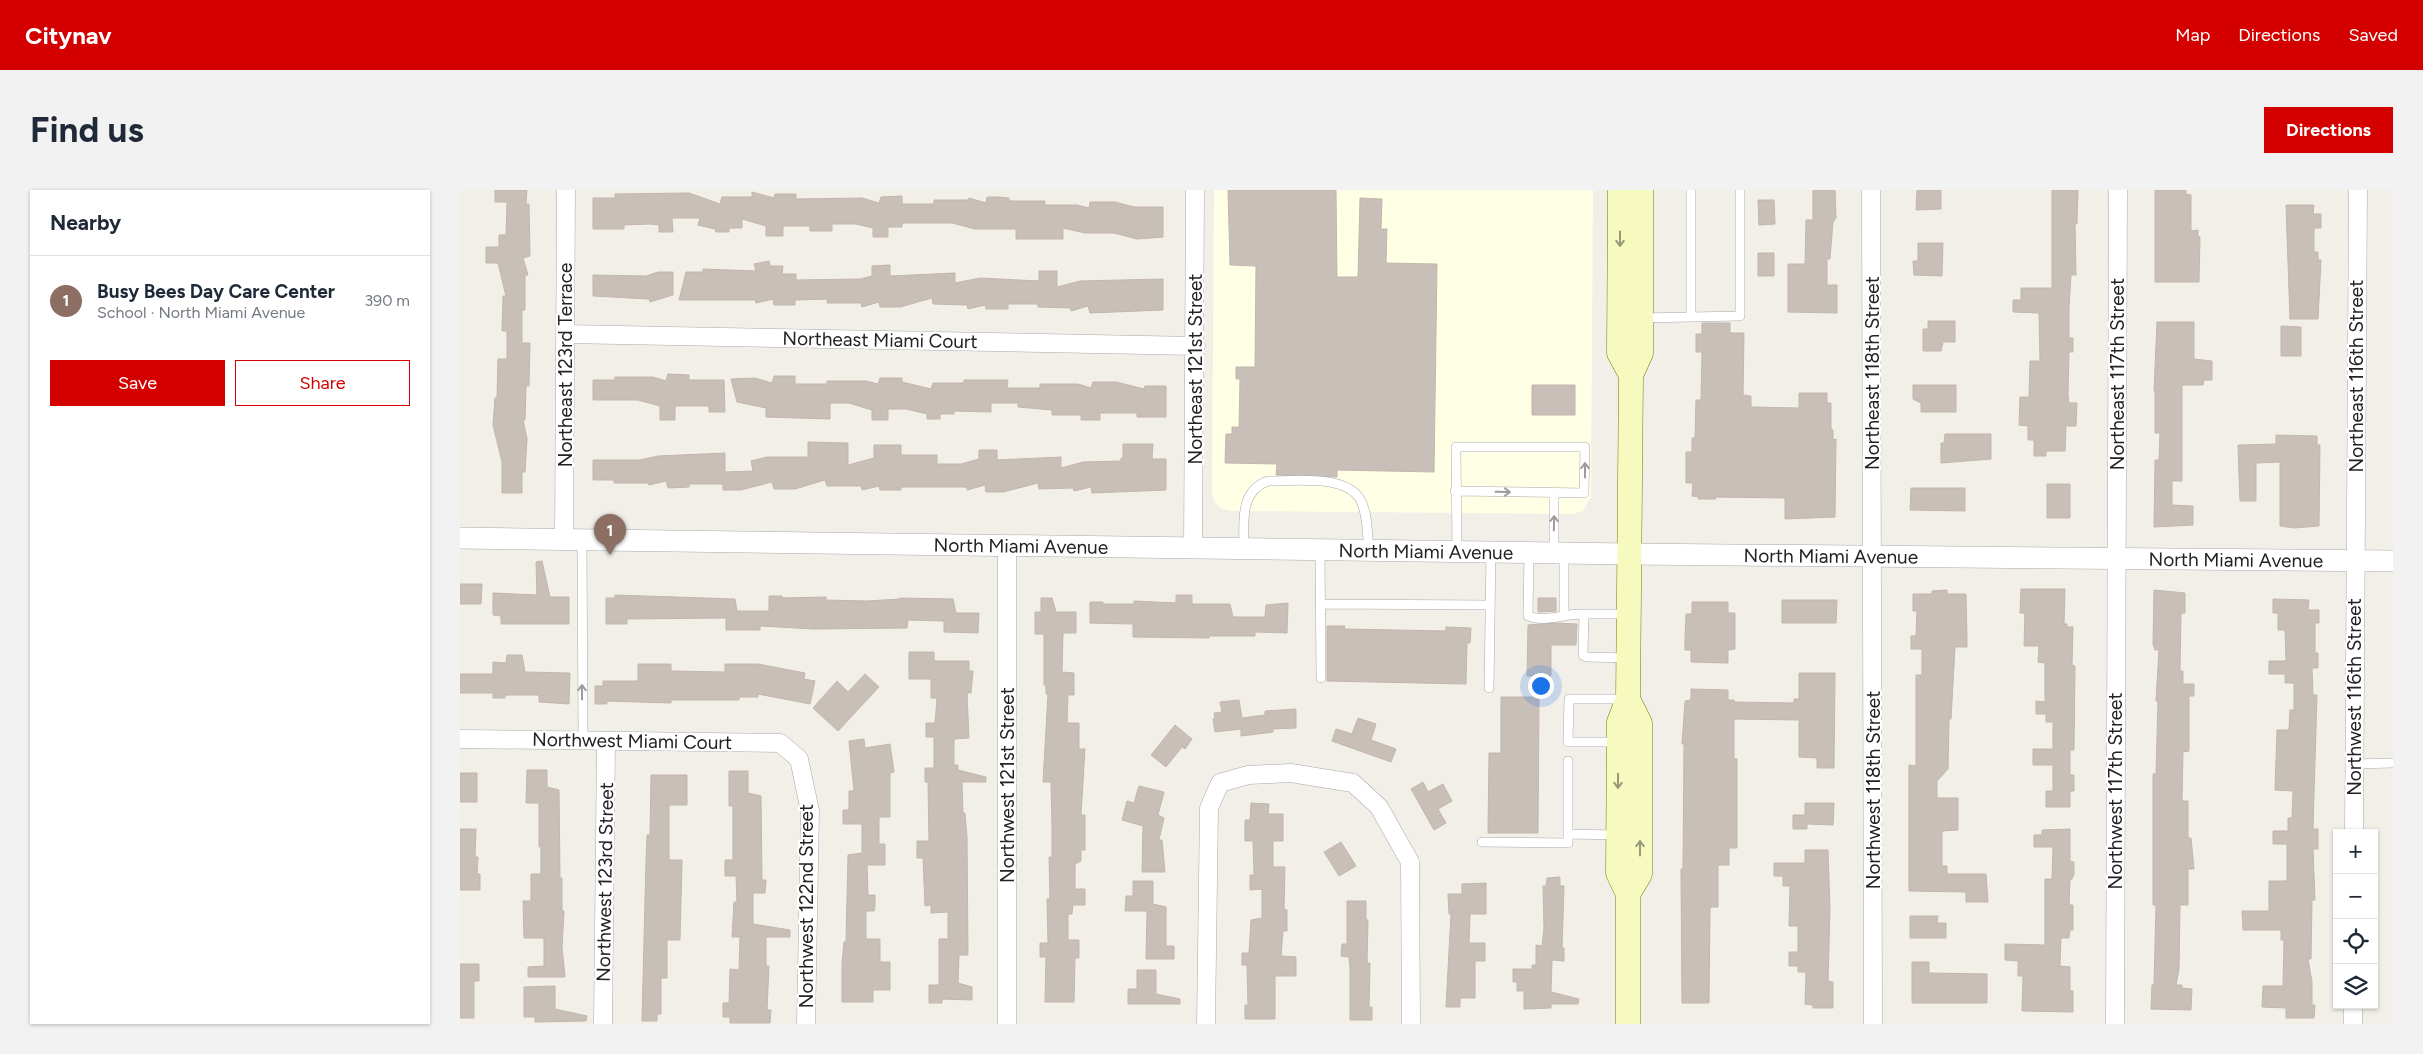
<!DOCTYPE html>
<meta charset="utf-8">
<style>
:root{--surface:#fff;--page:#f2f2f3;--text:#1f2937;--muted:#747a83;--line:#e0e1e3;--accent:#d40000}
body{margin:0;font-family:Figtree,sans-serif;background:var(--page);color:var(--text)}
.controls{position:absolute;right:15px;bottom:15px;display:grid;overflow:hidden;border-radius:0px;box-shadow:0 1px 4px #0004}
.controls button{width:45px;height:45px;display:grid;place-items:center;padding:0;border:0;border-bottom:1px solid var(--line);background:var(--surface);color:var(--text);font:25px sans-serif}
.you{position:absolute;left:1080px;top:495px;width:18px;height:18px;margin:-12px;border:4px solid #fff;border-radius:50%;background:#1a73e8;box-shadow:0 0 0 8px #1a73e833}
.badge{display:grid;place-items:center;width:32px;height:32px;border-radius:50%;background:var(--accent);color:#fff;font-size:16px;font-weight:700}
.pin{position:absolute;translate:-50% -41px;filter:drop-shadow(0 1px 2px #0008)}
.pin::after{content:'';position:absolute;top:26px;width:18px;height:15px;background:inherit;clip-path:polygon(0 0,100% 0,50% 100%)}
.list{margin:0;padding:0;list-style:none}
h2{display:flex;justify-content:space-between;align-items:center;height:65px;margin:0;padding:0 20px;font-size:21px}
h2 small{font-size:16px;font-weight:400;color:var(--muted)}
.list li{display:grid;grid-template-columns:32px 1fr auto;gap:15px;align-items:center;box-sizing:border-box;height:90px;padding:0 20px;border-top:1px solid var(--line)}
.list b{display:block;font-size:19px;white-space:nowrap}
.list p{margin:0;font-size:16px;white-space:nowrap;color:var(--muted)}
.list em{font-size:16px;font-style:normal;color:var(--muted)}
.actions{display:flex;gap:10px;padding:15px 20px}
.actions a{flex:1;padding:11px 0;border:1px solid var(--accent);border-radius:0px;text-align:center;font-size:18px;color:var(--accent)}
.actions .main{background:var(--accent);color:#fff}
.icon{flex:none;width:28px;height:28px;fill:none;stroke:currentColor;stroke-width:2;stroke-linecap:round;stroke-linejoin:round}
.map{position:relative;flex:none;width:1933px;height:834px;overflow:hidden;border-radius:0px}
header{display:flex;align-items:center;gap:30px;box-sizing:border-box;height:70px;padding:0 25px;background:var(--accent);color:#fff}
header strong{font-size:24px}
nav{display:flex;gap:28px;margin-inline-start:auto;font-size:18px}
.intro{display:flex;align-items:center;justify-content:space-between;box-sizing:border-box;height:120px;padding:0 30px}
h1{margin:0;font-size:35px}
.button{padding:12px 22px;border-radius:0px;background:var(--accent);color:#fff;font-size:18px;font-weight:700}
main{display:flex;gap:30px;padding:0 30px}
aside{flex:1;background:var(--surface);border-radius:0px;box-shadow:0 1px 4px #0004}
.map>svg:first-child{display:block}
.education{fill:#ffffe5}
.building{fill:#c7bfb8;stroke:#c4b6ab}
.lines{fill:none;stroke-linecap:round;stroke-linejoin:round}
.service-casing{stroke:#a9a9a9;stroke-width:10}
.minor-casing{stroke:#a9a9a9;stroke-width:19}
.tertiary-casing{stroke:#a9a9a9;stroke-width:22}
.secondary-casing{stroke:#707d05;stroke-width:25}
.service{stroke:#fff;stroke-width:9}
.minor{stroke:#fff;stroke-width:18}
.tertiary{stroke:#fff;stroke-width:21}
.secondary{stroke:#f7fabf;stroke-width:24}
.oneway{stroke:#979978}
.oneway2{stroke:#9c9c9c}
.labels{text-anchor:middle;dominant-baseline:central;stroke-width:4.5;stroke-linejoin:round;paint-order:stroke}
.street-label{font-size:19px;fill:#222;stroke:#fff}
</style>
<header>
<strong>Citynav</strong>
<nav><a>Map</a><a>Directions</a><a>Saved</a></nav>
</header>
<div class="intro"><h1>Find us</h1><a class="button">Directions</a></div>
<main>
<aside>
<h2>Nearby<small></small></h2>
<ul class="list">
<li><span class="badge" style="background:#8d6e63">1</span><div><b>Busy Bees Day Care Center</b><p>School · North Miami Avenue</p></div><em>390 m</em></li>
</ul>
<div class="actions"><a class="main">Save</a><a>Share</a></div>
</aside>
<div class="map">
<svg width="1933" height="834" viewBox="0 0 1933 834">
<rect width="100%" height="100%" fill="#f2efe9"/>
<path class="education" d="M754 0H1133L1131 307 1123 321 1113 324 771 321 762 319 755 313 752 304Z"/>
<path class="building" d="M35 0H67L66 14H69L70 66 63 68 68 85H65V120H62V153H70L69 196H66L65 230H63L67 249 65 282H62V303H42V272L33 235 35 208H37L38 169H47V141H42L43 106H46L38 73H26V57H39V45H46L47 12H35Z
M768 0H876L877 87H898L900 8 922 9 921 39H927L926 73 977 74 974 282 877 280V287L816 285 817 274 765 273 766 244H772V237H779L780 189H776V177H795L796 76 770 75Z
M1353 0H1375L1376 28 1373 32 1370 69H1367V95H1377V123L1328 122V74H1345L1346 30H1353Z
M1457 0H1481V19L1456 20Z
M1592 0H1618L1617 34H1615L1616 85H1611L1609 118V148H1613V162H1609L1608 204 1609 213H1617L1616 236H1606L1605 261H1586V266H1574V250H1568V236L1559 235 1560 207H1569L1570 171H1580L1579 123 1553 122V110H1561V98H1592Z
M1695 0H1726V4L1731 5V41L1738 40V47H1740L1739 92H1695Z
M292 2 314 8 315 4H336V9L402 8 419 13 421 7 442 6V14H474V10H508L509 8 526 13 527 7H538L549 8V11H585V15H617L629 18 630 12H655L674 17H703V47L677 49 654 43H625L603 38V49H556V39H515L492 33H442V37H428V47H413V38L396 34H372V41H350V36H323V46H306V36L282 29V38H269V42H256L255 39 238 35 240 28H212L213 42H199V35L190 34 164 35V39H133V8H155V4L229 3 260 14 262 7H292Z
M1298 10H1314L1315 34 1299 35Z
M1826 15H1854L1853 24H1861V38H1854V62H1858V70H1861L1858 129H1830Z
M1458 53H1483L1482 86 1454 85 1453 71H1458Z
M1298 63H1314V86H1298Z
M309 71 310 76H323L322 84H336V90L400 89 412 86V76L430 75V86L495 83V93L520 88 579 91V81H597V97L620 91 703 89V120L630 123 628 116 611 121V118L578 117V114H548V119H526L525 115 508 119 507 115 473 114 472 108 440 117H420L419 112 402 117 401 113H367V109L335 110V115H314L313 109 296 113 295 110H219L226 82H243V79L296 81 294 74Z
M198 82H213V105L190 112 189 109 133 106V85L186 86Z
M1468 131H1495V152H1483L1481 161H1463V139H1468Z
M1697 132H1734V169L1752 171V190H1744L1743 195H1722V291H1712V315L1733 316V335L1694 337 1695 270H1699L1700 243H1695V201H1694Z
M1242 133H1270V143H1284L1283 205 1291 206V217L1339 218V203H1367V213H1371V239L1373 240V250L1376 249 1375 327 1325 329V308L1255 307 1256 309H1238L1239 307 1232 306 1233 293H1226V262H1232V248H1235L1236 210H1241L1242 162H1236V144H1242Z
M1821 136 1841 137V166H1821Z
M208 184 229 185V190H264L265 222H249V216H215V230H200V216L178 210H133V190H155V187H193L206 191Z
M314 186H335V194H367V191H406L418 194 420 188H442V192L471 199 473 193H504V190H548L547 198H580V194H618L631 198 633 192H656L684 199 685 196H706V227H677V223H640V230H621V225H592V220L558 217V213H531V222L494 221V224H480V229H467V224L446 219H428V230H412V220L389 213H370V229L306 227V218L277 212 271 189 295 188 312 193Z
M1072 195H1115V225H1072Z
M1453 195H1496V222H1461V213L1453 209Z
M1485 244H1531V269L1481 273V253H1484Z
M1816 245 1857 246V255H1860L1859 336 1834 338 1820 336V272L1796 273V311H1780L1778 255 1816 254Z
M348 252 388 253V275L414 268V255H441V265H477V274H501L519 269V260H537V270L601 267V278L623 272 661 271V268H663V254H693L692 269H706V300L632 303 631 297 614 301 613 298 579 299 578 293 543 302H526L525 295 507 300V297H441V300H420L419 296 402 300 401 296H367L365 290 335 299H314L312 292 281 300H263V294H229V297L208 298 206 291 189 295 188 293H154V290H133V270H180L198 266 265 263V282L293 281 291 271 307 267H348Z
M1587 294H1610V328H1587Z
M1451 298H1505V321L1450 320Z
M82 371 90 407H109V434H41V426L33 425V403L77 405 76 372Z
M0 394H22L21 414H0Z
M1561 399H1605L1604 434H1607V437H1613L1612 475 1615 476 1614 560H1610V585H1614V601H1610V617H1586V601H1593V575H1573V559H1593V532H1586V524H1576V511L1585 512V473L1578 472 1579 456H1564L1565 423H1560Z
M1487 400V404H1506L1507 449V457H1495L1491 529H1489L1488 579 1477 591V608H1498V640L1482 641V676H1487V684H1526L1528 712H1506V702L1449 701V575L1456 576V485H1462V459H1451V446H1456L1457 421H1453V404H1472V401Z
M1694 400 1725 403V423H1721L1720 481H1723V494H1734V506H1729V561L1723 562 1722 611H1728V648H1731L1734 679H1728V715H1720L1719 779 1716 795H1722V798L1732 799 1731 820 1691 819 1692 795H1694L1696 715H1693V584H1696L1698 511H1696L1699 460H1695L1693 454Z
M155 405 275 409 277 421H309V406H322V408L366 407V410L407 411 440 409V408L493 409 496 423H519L518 443 484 442V431L448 430 447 438 353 439 300 436V440H266V428L167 429V434H146V408H155Z
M716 405H732V414H770L773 427H805L806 415 828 413 827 443 795 442V446H749V448L673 447V434L630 433V412H643V414H674V411L716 413Z
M581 408H592L596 422H616V443H603L602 482 614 483V505H608L607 533H619V559H625L621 625H625V660H621V671L615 674V699H625V715H613L612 724H608V750H619V768H615L614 812H585L586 767H580V753H588L587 709H590L589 667H592V636L591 592H583L588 504H586V495H584V444H575V422H581Z
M1078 408H1096V421L1078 422Z
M1813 409 1849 410 1848 420H1859V433H1855V463H1858V478H1852L1853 505H1857L1853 639H1858V659H1853L1855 710H1852L1851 769H1848L1852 792V815H1855L1854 828H1826V818L1802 817 1803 796H1823L1824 750H1821V740H1783L1782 721H1809V691H1827V654H1813V641H1828V628H1832L1833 601 1815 600 1817 540H1829L1830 520H1834V493H1825V484H1809V471H1826L1825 440H1818V423H1813Z
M1322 410H1377L1376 433H1322Z
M1232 412H1268V423H1275V459L1268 460V473L1231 472V460H1225V447L1226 424H1232Z
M1096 433 1117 434 1116 455H1091V486H1067L1068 435Z
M867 436H885L884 439 986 441V437L1011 438 1010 453H1007L1006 494 867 491Z
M449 462H474V471H509V481H513L511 503H507L509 548 494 549V575H498V580L526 587V592H502L503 623H505L507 647 508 765H499L498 793 512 797V810L482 809V813H469V795H479V749H488V722L471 723V715L465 716 463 668H457V651H469L468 592H465V578H474V547H466V533H475L477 508H471V489H449Z
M47 465H62L65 482 110 483 109 514 79 512V505H45V508H33V503H0V484H33V472L46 473Z
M178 474H211V481L265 482V474H298L345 483 344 489 355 491 350 514 298 504V507H279V510H211V513L147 511V514H135V496H143V491H178Z
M1339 483H1375L1374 578H1357V568L1339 567V530L1274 529V569H1277V658H1269V675H1258V717H1250L1249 813H1222L1221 679H1223L1224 554H1222L1225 511 1231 510V499L1268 500V510H1274V512L1334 513V509H1339Z
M405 484 419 497 378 541 353 518 377 491 388 502Z
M1041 507H1079L1078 643H1028L1029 563H1041Z
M779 510 782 528 805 525V521L836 519V538L813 539V542L781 546V539L755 542 753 529 755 528 754 523 762 522 760 512Z
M898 528 916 534 911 550 936 559 931 572 872 551 876 539 892 544Z
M715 535 732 549 725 559 722 557 706 577 691 565Z
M404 549 405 558 430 554 434 582 430 583V627H419V654H425V675H407L408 705H415V717L414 721H406V749H420V772H430V800H413V812H382V773L384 752H386L388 665 402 663V634H383V620H389V601H394L389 551Z
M67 580H87V597L99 600 100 688H102V721H104L102 757 105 787H68V777L84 776V748H64L63 711H71V684H81V657H79V613H66Z
M269 581H288V603L301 606 302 690H306L305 703H293V734L330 740V747H306V776H309L307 820H311L310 833H270V827H263V813H269L270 779 279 780 280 747H272L274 712H277L276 686H265V670H273V616H269Z
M0 583H17V612H0Z
M191 585H227V615H209V670H222L220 750H207V788H201V824H197V831H182L186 670 187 645H190Z
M963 592 968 602 983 594 992 611 978 619 986 633 974 640 951 599Z
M679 596 704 602 698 625 704 628 699 650H702L705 682H682L683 636 662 630 667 611 674 613Z
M791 613 809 614 808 624H823V651H813V677H825L824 719 827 720V741H823L821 766 836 767V786H815V829H785V815H788L787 775H782V763H789L791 730 802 728V699L790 700V685H794L793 651H785V630H790Z
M1345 613H1374L1373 635 1347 634V639H1333V625H1345Z
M0 639H16L15 667H18L17 684H20V700H0Z
M1610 639V671L1614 672V684L1612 689H1610L1609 715H1613V740H1610L1609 748H1601L1600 776 1610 777V801H1613V822L1562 821 1563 786H1558V771L1545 770V754L1585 755V689H1592L1593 657H1574V645H1582V640Z
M881 652 896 676 879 686 864 662Z
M1345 660H1368L1370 719 1368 791 1373 792V818H1353V815L1345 814 1346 782H1338V776H1329V762H1338V736H1329L1330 696H1323V686H1314V673H1345Z
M1100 687V696H1104L1102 758H1104V771L1092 770 1091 802 1119 809 1118 814H1091V818L1064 819V801H1057V792H1053V779H1072V775H1076V755L1082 756 1084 738 1083 696H1086L1087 688Z
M673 691H693V714L706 717V756H714V769H686L687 721H665L666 706H673Z
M1026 693V724H1010L1009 753H1025V771H1015V808H1000V817H986L991 724H989L988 704H1002V694Z
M887 711H906V730H908L907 773H910L909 817H912V830H890V778L889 767 881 766 882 754H887Z
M1450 726H1478L1477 733H1486V748H1450Z
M1452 772H1469V783L1527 784V813H1452Z
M0 774H19V791H14V828H0Z
M677 780H696V804L720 809V814H668V799H677Z
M95 796V819L127 826 126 831 75 832V827H64V797Z"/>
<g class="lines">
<g class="service-casing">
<path id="service" d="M1231 127V0
M1182 128 1280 126V0
M995 301 1124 303 1125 257H996L997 362
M122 350 123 551
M784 358C784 333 779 301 808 291 834 291 888 284 901 311 908 325 907 344 909 360
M860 360 861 488
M1069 362 1068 426C1084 433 1106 423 1124 424
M1094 363V303
M1104 363V424
M862 414 1030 415
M1168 468 1126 467 1123 465 1124 424H1169
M1029 498 1031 362
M1158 552H1108L1109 509H1166
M1894 574 1933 573
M1108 644 1157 645
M1022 652 1108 653V571"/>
</g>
<g class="minor-casing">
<path id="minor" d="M1411 0 1413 834
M105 144 736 156
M104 350 106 0
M733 358 735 0
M0 549 320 553 339 569 350 621 346 834
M1894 643 1898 0
M143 834 146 551
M547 834V356
M746 834 749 618 760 593 788 585 831 583 893 593 919 617 950 672 951 834
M1655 834 1658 0
M1893 834V815"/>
</g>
<g class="tertiary-casing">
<g id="tertiary">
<path id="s1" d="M0 348 1170 364 1933 371"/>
</g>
</g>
<g class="secondary-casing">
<path id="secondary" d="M1160 0 1159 163 1171 185
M1168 509 1180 533V684L1168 704
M1168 834V704L1158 683 1159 532 1168 509 1171 185 1181 163V0"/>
</g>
<use href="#service" class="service"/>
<use href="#minor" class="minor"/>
<use href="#tertiary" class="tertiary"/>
<use href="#secondary" class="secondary"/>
</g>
<defs><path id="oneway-shaft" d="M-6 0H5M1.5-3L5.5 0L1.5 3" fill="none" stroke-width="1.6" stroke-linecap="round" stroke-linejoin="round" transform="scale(1.25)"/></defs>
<g class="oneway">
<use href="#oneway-shaft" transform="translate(1160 49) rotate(90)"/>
<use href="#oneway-shaft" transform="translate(1158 591) rotate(90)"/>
<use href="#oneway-shaft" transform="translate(1180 658) rotate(-90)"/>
</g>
<g class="oneway2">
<use href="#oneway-shaft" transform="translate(1125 280) rotate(-90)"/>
<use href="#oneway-shaft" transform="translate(1043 302) rotate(1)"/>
<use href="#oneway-shaft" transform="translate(1094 333) rotate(-89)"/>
<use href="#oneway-shaft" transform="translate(122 502) rotate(-90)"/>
</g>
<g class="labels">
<g class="street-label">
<text transform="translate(420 150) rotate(1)">Northeast Miami Court</text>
<text transform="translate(105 175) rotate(-90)">Northeast 123rd Terrace</text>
<text transform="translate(735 179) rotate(-90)">Northeast 121st Street</text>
<text transform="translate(1412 183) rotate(-90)">Northeast 118th Street</text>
<text transform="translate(1657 184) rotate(-90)">Northeast 117th Street</text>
<text transform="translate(1896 186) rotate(-90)">Northeast 116th Street</text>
<text stroke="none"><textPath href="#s1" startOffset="561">North Miami Avenue</textPath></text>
<text stroke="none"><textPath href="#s1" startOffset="966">North Miami Avenue</textPath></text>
<text stroke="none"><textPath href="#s1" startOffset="1371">North Miami Avenue</textPath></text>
<text stroke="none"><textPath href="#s1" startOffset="1776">North Miami Avenue</textPath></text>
<text transform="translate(1894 507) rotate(-90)">Northwest 116th Street</text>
<text transform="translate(172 551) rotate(1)">Northwest Miami Court</text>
<text transform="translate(547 595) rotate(-90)">Northwest 121st Street</text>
<text transform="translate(1413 600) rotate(-90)">Northwest 118th Street</text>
<text transform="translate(1655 601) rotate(-90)">Northwest 117th Street</text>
<text transform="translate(145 692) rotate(-89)">Northwest 123rd Street</text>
<text transform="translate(346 716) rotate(-90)">Northwest 122nd Street</text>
</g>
</g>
</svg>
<div class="controls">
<button>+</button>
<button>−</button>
<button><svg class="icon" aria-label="locate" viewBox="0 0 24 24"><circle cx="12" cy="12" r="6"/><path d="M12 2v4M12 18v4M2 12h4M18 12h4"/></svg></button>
<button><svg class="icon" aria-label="layers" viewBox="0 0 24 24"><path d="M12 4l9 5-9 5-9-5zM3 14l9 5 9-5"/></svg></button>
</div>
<div class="you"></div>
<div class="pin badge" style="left:150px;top:365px;background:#8d6e63">1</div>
</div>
</main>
